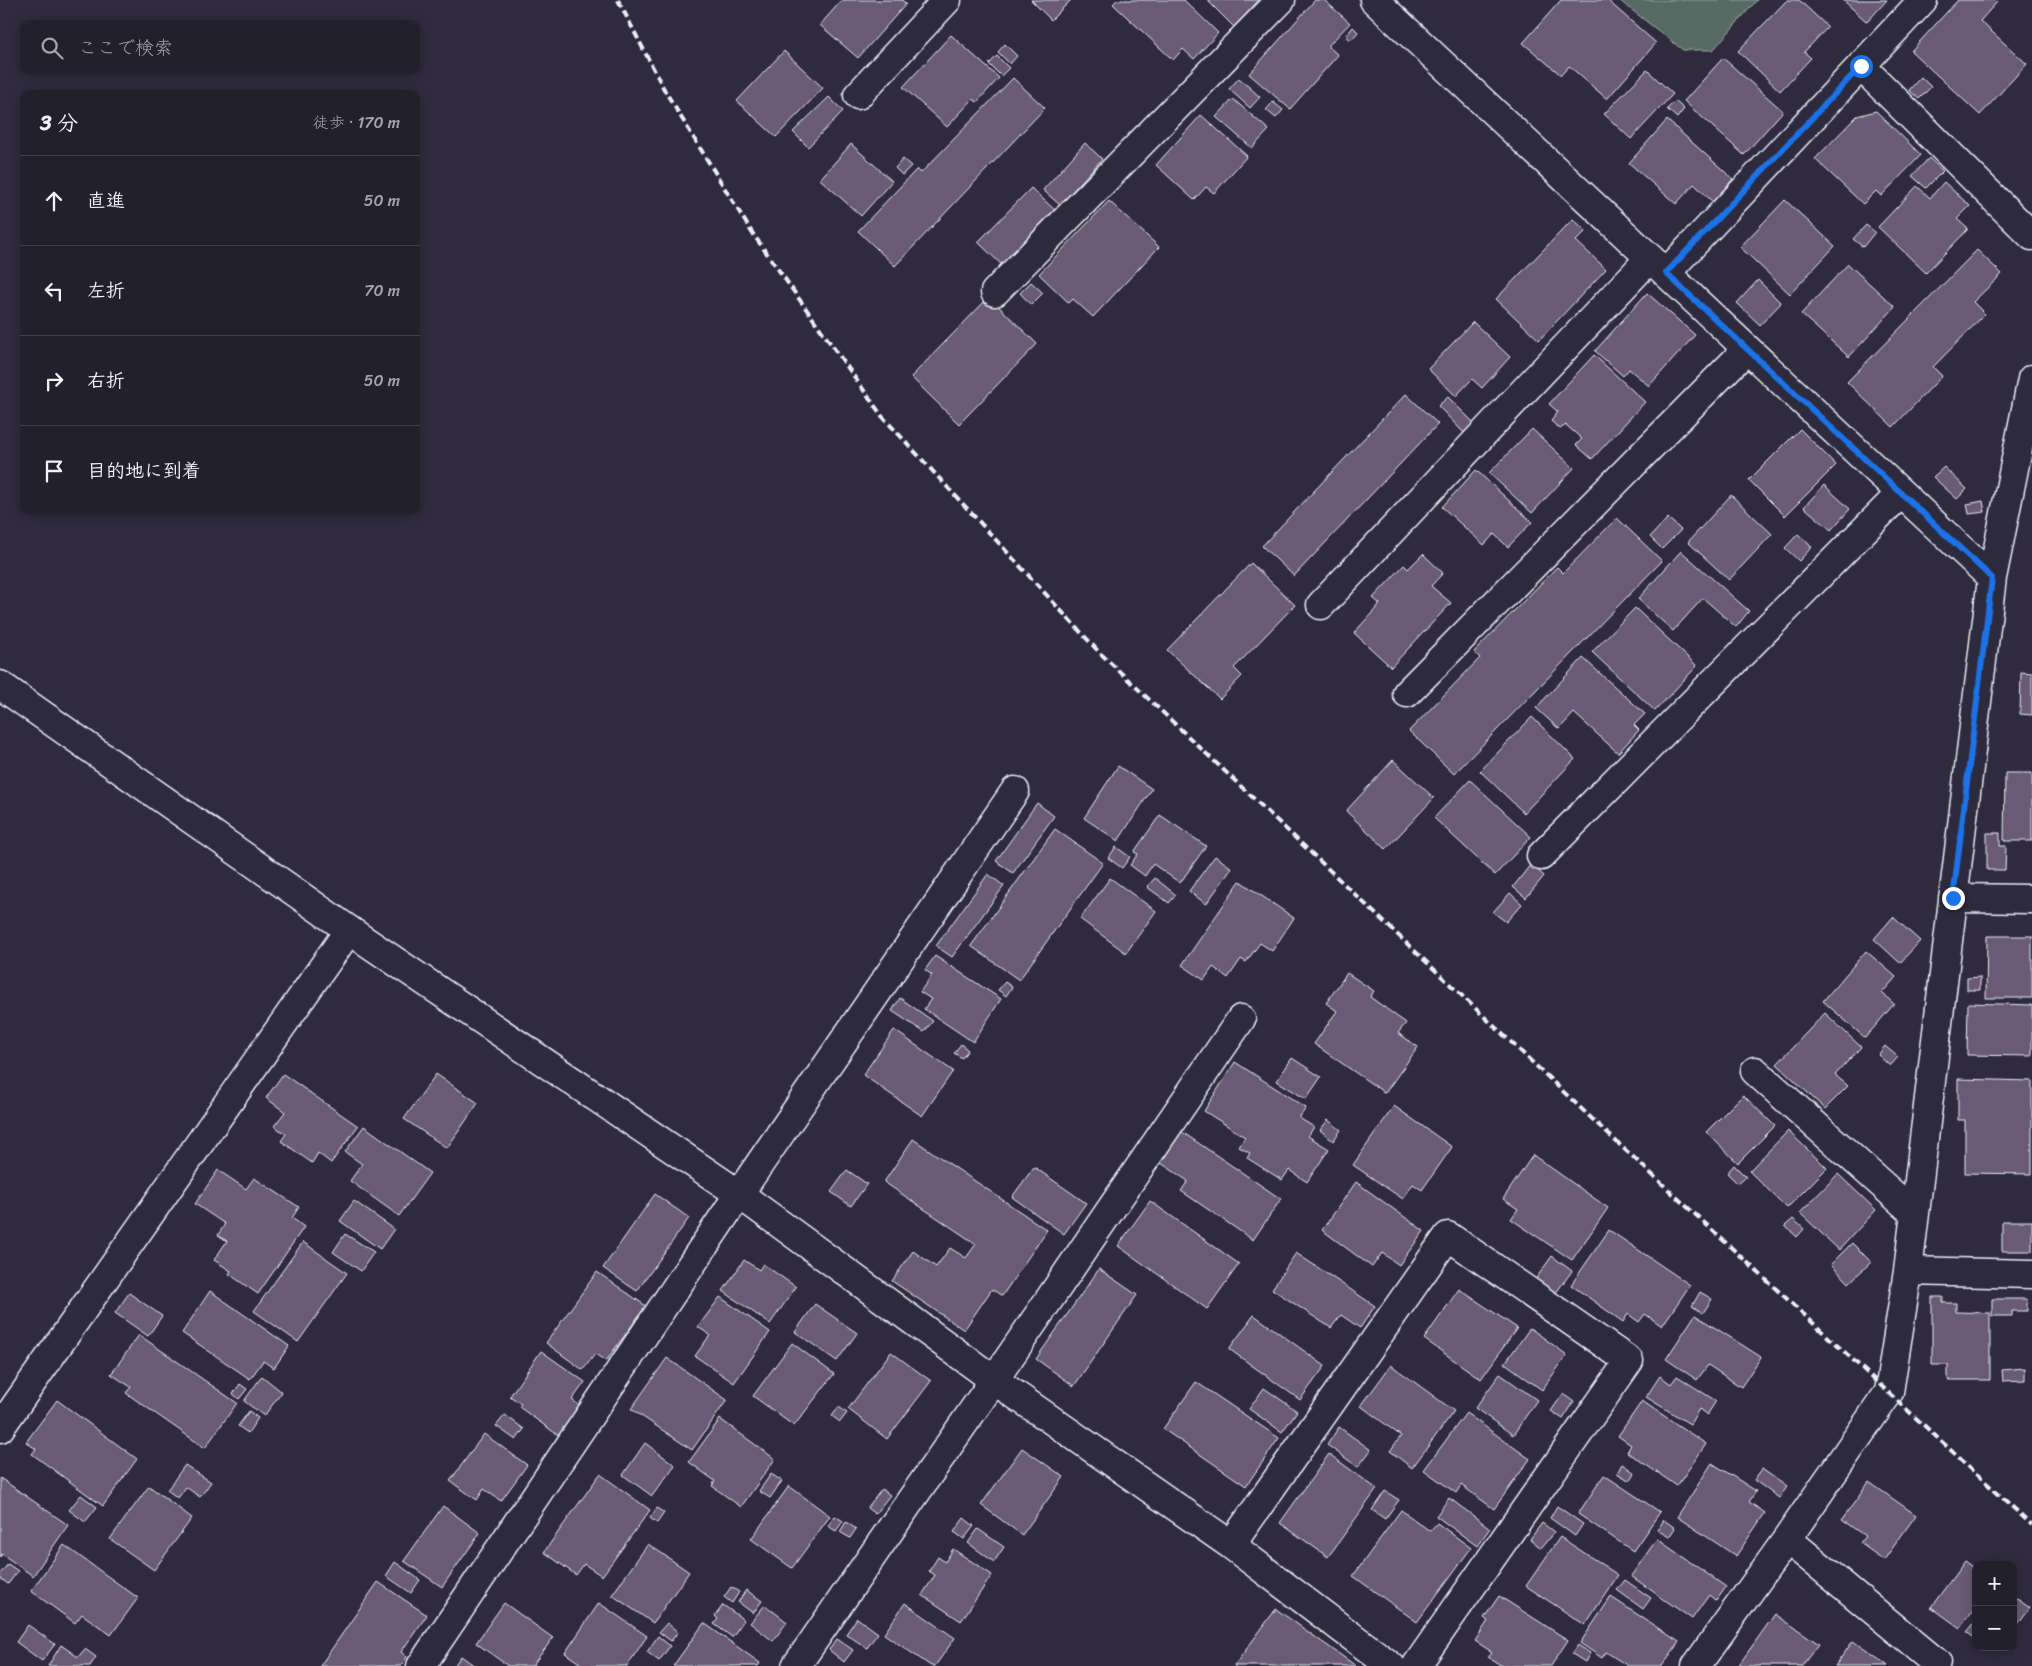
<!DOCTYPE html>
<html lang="ja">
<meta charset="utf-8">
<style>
:root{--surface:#23202e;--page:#2f2d3a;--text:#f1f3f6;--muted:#a3a3aa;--line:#403e4a}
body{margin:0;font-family:Sriracha,"Klee One",sans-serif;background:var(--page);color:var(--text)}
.controls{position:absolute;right:15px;bottom:15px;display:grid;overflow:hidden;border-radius:10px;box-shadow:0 2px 12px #0003}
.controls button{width:45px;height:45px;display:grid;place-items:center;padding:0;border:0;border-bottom:1px solid var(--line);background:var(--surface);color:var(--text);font:25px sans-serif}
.stop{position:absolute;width:15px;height:15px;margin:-11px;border:4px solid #1a73e8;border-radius:50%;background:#fff}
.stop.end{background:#1a73e8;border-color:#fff;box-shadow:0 1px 5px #0008}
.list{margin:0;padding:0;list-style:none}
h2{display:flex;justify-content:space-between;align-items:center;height:65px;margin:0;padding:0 20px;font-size:21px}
h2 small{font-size:16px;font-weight:400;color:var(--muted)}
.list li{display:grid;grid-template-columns:32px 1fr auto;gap:15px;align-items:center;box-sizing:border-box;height:90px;padding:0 20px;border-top:1px solid var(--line)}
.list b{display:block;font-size:19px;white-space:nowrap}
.list em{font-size:16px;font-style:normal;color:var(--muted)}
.icon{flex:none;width:28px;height:28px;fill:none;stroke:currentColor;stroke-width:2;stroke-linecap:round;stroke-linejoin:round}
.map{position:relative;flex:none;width:2032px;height:1666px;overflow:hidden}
.search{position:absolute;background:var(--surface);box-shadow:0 2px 12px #0003;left:20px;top:20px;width:400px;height:55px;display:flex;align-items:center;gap:12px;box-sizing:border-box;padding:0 18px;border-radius:10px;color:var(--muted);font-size:19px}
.panel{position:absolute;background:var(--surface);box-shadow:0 2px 12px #0003;left:20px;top:90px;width:400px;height:425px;border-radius:10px}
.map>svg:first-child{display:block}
.green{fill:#576a63;stroke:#a0aeae}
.building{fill:#6a5a74;stroke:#e8f1f8}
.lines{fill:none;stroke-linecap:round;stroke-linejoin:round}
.street-casing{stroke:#e8f1f8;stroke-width:31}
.street{stroke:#2f2a3d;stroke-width:28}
.rail{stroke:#e8f1f8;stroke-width:4;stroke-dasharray:8 4;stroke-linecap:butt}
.route{stroke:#1a73e8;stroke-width:6}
</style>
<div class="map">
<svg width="2032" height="1666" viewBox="0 0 2032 1666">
<rect width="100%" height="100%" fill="#2f2a3d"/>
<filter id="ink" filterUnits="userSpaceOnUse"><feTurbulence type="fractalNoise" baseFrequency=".02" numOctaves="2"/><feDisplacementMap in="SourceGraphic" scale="10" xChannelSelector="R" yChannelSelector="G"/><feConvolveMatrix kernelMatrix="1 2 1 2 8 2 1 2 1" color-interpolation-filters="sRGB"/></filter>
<g filter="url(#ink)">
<path class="green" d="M1619 0H1757L1713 50H1683Z"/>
<path class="building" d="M842 0H902L906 4 858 58 820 25Z
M1031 0H1071L1051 20Z
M1117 0H1184L1218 33 1194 59 1183 49 1173 60 1113 4Z
M1207 0H1259L1234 27Z
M1315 0H1324L1350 23 1328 46 1338 55 1290 109 1249 74Z
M1561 0H1607L1656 43 1607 99 1569 66 1561 75 1523 43Z
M1787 0H1799L1828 27 1804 52 1811 58 1780 91 1738 51Z
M1843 0H1887L1867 22Z
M1958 0H1995L1997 2 1980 21 2027 64 1980 115 1911 51Z
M1353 27 1358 32 1351 40 1346 36Z
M951 35 999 78 977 102 973 99 947 127 903 87Z
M1005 44 1017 56 1010 64 998 52Z
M784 51 823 88 776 137 737 101Z
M997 56 1009 68 1001 76 989 64Z
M1723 58 1783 111 1744 155 1684 101Z
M1647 70 1673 94 1631 139 1604 114Z
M1921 77 1931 87 1919 99 1909 90Z
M1013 78 1045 108 895 266 858 231 917 169 921 173Z
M1239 78 1260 97 1250 108 1229 89Z
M829 97 843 111 808 147 793 132Z
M1233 99 1269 130 1252 148 1216 117Z
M1675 101 1684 109 1677 118 1667 109Z
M1273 102 1283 110 1276 118 1266 110Z
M1876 111 1921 155 1881 196 1876 191 1863 204 1815 159 1857 116Z
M1201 115 1247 156 1214 193 1206 187 1194 200 1156 165Z
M1667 120 1733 179 1713 202 1694 184 1676 204 1629 163Z
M1085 143 1102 159 1060 205 1043 190Z
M851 144 892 181 861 216 820 179Z
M1929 158 1943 171 1926 188 1912 176Z
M903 159 911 166 902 175 895 168Z
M1944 182 1970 206 1957 219 1968 229 1926 273 1878 227 1917 186 1930 198Z
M1031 188 1058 213 1005 268 978 242Z
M1785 200 1835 246 1790 294 1740 247Z
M1109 201 1159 247 1093 317 1073 299 1069 303 1039 274Z
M1573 219 1586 231 1576 241 1606 269 1539 340 1496 299Z
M1866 225 1875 232 1863 247 1853 239Z
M1977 250 2002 274 1973 302 1985 314 1933 367 1942 376 1893 427 1847 382Z
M1848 264 1895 307 1849 357 1801 314Z
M1758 280 1781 303 1760 325 1737 303Z
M1031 282 1043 293 1031 305 1020 293Z
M1647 293 1695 335 1649 386 1629 369 1623 376 1595 351Z
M989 297 1037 344 959 424 911 377Z
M1473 322 1510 357 1482 388 1472 379 1456 396 1428 369Z
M1594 355 1645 402 1592 459 1576 445 1582 439 1566 425 1560 429 1551 421 1558 412 1549 404Z
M1406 394 1438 424 1294 576 1262 546Z
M1448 397 1474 423 1464 433 1438 406Z
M1532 429 1574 468 1532 513 1489 473Z
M1800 429 1836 465 1785 516 1749 480Z
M1944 467 1967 489 1957 499 1933 477Z
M1476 470 1532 522 1508 547 1494 534 1484 545 1442 507Z
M1824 485 1850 509 1831 530 1804 507Z
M1731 495 1772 534 1729 580 1688 542Z
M1983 501 1985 512 1969 514 1967 504Z
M1617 518 1662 561 1454 774 1409 731 1480 658 1474 652 1557 567 1563 573Z
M1668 518 1681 530 1662 549 1650 537Z
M1798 534 1812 547 1799 561 1785 548Z
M1681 551 1749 611 1736 627 1703 598 1673 631 1638 599Z
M1423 554 1443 573 1431 586 1451 603 1391 667 1354 633 1380 604 1373 598 1404 565 1408 569Z
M1251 563 1295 605 1234 668 1242 676 1220 699 1167 650Z
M1635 608 1697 666 1655 711 1592 652Z
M1583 658 1645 714 1634 725 1639 730 1618 753 1574 713 1559 729 1536 708Z
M2021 672 2032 673V715L2020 714Z
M1532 717 1575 759 1524 813 1480 771Z
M1393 760 1434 798 1386 849 1346 811Z
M1118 766 1152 789 1118 841 1084 818Z
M2005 773H2032V841H2004Z
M1470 780 1531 837 1495 875 1434 818Z
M1037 803 1054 816 1013 873 996 861Z
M1160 815 1206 846 1180 883 1153 864 1145 876 1130 865 1138 854 1134 852Z
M1055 829 1103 863 1019 980 971 946Z
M1987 833H2000V846H2006L2005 870H1987Z
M1116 847 1130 857 1122 868 1108 858Z
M1215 856 1232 868 1206 904 1189 891Z
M1531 864 1544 876 1526 898 1513 887Z
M988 874 1004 886 952 957 936 946Z
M1110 878 1156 911 1126 953 1080 919Z
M1155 878 1176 895 1169 903 1147 887Z
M1240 881 1294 918 1272 951 1260 943 1246 962 1241 959 1228 978 1213 967 1204 980 1182 965Z
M1510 893 1522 904 1506 922 1493 912Z
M1893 917 1920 941 1900 963 1874 939Z
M1987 936H2032V998H1986Z
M1866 951 1896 977 1882 993 1894 1004 1865 1038 1823 1001Z
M935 956 1001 999 973 1042 924 1009 931 999 920 992 932 975 925 970Z
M1347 973 1374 991 1370 997 1406 1023 1398 1033 1418 1047 1385 1093 1314 1044 1337 1011 1326 1003Z
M1980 977V990H1967V978Z
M1005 982 1012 987 1006 996 998 990Z
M900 998 933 1021 924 1032 892 1011Z
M1968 1003 2032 1005V1056L1967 1055Z
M1825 1013 1861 1047 1835 1075 1848 1086 1825 1109 1777 1064Z
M894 1030 953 1071 922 1116 863 1075Z
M961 1044 968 1050 962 1058 954 1053Z
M1885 1046 1898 1057 1890 1066 1878 1055Z
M1292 1058 1321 1077 1306 1099 1277 1081Z
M1235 1062 1306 1108 1299 1118 1314 1127 1308 1136 1329 1149 1307 1182 1289 1170 1282 1180 1247 1158 1250 1153 1239 1147 1245 1137 1204 1111Z
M283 1074 358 1126 331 1163 318 1153 312 1163 281 1141 286 1134 274 1126 285 1112 266 1098Z
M436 1074 478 1103 447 1148 404 1119Z
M1958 1079 2032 1081V1174L1965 1173V1120H1958Z
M1743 1095 1775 1126 1738 1163 1706 1132Z
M1394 1106 1452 1147 1422 1190 1413 1184 1403 1199 1353 1165Z
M1328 1120 1341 1130 1333 1141 1320 1130Z
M364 1126 430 1173 399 1216 350 1181 362 1164 345 1152Z
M1179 1130 1281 1199 1253 1240 1181 1191 1188 1181 1158 1161Z
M1788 1131 1827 1168 1787 1208 1749 1171Z
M913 1139 1047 1230 1002 1296 992 1289 964 1330 892 1281 913 1251 936 1267 950 1248 966 1258 976 1244 884 1182Z
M1533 1155 1608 1208 1572 1260 1511 1219 1518 1209 1503 1199Z
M1734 1165 1746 1177 1738 1184 1727 1173Z
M1034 1167 1086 1203 1064 1234 1012 1197Z
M218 1170 246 1189 254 1178 299 1207 292 1218 304 1227 258 1294 229 1274 231 1271 214 1260 227 1241 218 1235 225 1224 195 1204Z
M847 1170 867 1184 851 1206 831 1192Z
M1838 1174 1876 1210 1839 1250 1800 1213Z
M1356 1182 1424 1231 1399 1265 1382 1253 1372 1267 1322 1230Z
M655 1194 689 1218 637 1291 603 1268Z
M354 1201 394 1229 380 1249 340 1221Z
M1150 1201 1239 1264 1207 1309 1118 1246Z
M1793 1219 1804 1229 1797 1237 1785 1226Z
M2002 1221H2032V1251H2002Z
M1609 1230 1690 1285 1662 1326 1645 1314 1639 1322 1628 1314 1623 1322 1571 1285Z
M345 1234 374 1252 361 1271 333 1252Z
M303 1242 347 1273 298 1342 254 1311Z
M1852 1243 1871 1262 1849 1283 1831 1264Z
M1296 1253 1375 1306 1360 1328 1341 1315 1331 1328 1272 1289Z
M1552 1256 1572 1271 1555 1294 1535 1280Z
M744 1260 759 1270 763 1264 796 1287 770 1324 723 1291Z
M1099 1269 1137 1295 1074 1386 1036 1359Z
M597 1272 646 1306 606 1361 595 1354 583 1370 546 1343Z
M1459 1289 1517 1328 1481 1379 1424 1339Z
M210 1291 289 1346 274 1368 263 1361 250 1379 182 1333Z
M1700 1292 1712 1299 1703 1313 1692 1306Z
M129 1293 162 1316 148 1336 115 1313Z
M720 1297 770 1332 734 1383 695 1356 710 1335 698 1327Z
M1932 1297H1943V1303H1956V1312L1990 1313V1380H1948V1365H1932Z
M1992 1299H2027V1311H2012V1316H1992Z
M815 1304 857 1333 837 1361 795 1332Z
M1254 1315 1325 1366 1300 1400 1229 1349Z
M1695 1315 1761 1357 1741 1387 1708 1365 1697 1380 1666 1359Z
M1530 1328 1567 1355 1542 1390 1505 1363Z
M139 1335 237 1403 205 1448 126 1393 131 1387 111 1374Z
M792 1343 834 1374 794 1426 753 1396Z
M541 1351 585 1382 572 1400 583 1408 562 1438 519 1407 521 1404 510 1396Z
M891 1352 931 1381 887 1439 848 1409Z
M667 1358 727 1400 692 1450 631 1409Z
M1391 1365 1454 1411 1412 1468 1390 1451 1401 1436 1361 1406Z
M2025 1368V1380L2003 1381 2002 1370Z
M1500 1374 1537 1400 1513 1435 1475 1408Z
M262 1376 282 1392 264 1416 244 1401Z
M1660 1376 1671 1384 1677 1376 1716 1401 1707 1415 1699 1409 1690 1424 1646 1397Z
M1196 1382 1279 1438 1246 1486 1163 1429Z
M240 1384 247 1389 239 1399 233 1394Z
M1264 1388 1297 1411 1282 1432 1249 1409Z
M1563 1394 1574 1402 1563 1419 1551 1411Z
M57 1400 137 1459 103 1506 32 1454 36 1449 26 1442Z
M1642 1401 1706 1444 1677 1486 1627 1452 1631 1445 1618 1436Z
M839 1407 847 1413 840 1422 832 1416Z
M249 1411 258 1418 248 1433 238 1426Z
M1466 1413 1530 1459 1494 1509 1461 1485 1456 1493 1424 1470Z
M505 1415 524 1429 516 1440 496 1426Z
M720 1419 775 1459 741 1507 712 1486 715 1481 689 1462Z
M1339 1427 1371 1450 1358 1467 1327 1445Z
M484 1434 527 1465 501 1501 484 1489 477 1500 450 1481Z
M645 1443 675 1465 652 1496 623 1475Z
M1022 1448 1064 1477 1022 1535 981 1505Z
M1329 1454 1377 1489 1328 1557 1280 1523Z
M1712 1463 1756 1491 1749 1502 1765 1513 1736 1556 1677 1517Z
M1622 1464 1635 1473 1630 1481 1617 1473Z
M185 1465 211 1482 200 1497 186 1487 178 1498 167 1490Z
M1762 1469 1787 1487 1779 1498 1754 1480Z
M600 1474 650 1510 602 1576 584 1564 576 1575 544 1552Z
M771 1474 782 1481 770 1498 759 1491Z
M1604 1475 1660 1512 1633 1551 1578 1514Z
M0 1478 68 1525 33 1576 2 1554 0 1557Z
M1869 1482 1916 1515 1884 1560 1860 1543 1865 1536 1842 1520Z
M149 1486 192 1518 154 1570 110 1539Z
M789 1486 830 1516 792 1568 751 1539Z
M882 1489 890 1495 875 1514 867 1508Z
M1385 1491 1399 1500 1385 1519 1372 1510Z
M81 1495 97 1507 85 1522 69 1510Z
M1449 1498 1490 1528 1477 1546 1436 1516Z
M443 1506 480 1533 442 1587 404 1561Z
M1557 1506 1583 1524 1575 1536 1550 1518Z
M657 1508 664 1513 657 1523 650 1518Z
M1401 1510 1430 1531 1437 1523 1471 1548 1417 1622 1353 1576Z
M835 1516 843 1521 836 1531 828 1526Z
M964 1518 974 1526 964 1539 954 1532Z
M1664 1520 1675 1528 1669 1537 1657 1530Z
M846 1522 856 1529 850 1538 840 1532Z
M1542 1523 1554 1532 1541 1548 1530 1539Z
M978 1529 1004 1547 994 1562 968 1543Z
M1560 1537 1618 1575 1585 1625 1526 1586Z
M1657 1539 1726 1587 1716 1601 1709 1595 1692 1619 1631 1576Z
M648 1544 689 1572 653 1623 612 1595Z
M64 1545 138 1598 111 1635 82 1614 75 1623 31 1591Z
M953 1549 992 1575 961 1621 922 1595 935 1575 929 1571 938 1557 945 1562Z
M1965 1561 1976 1569V1606L1960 1628 1931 1607Z
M395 1562 420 1580 411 1593 386 1576Z
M8 1564 18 1571 8 1584 0 1578V1574Z
M1625 1580 1651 1598 1643 1609 1617 1590Z
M378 1582 427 1615 401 1652 407 1657 401 1666H320Z
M731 1587 739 1592 732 1603 724 1597Z
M746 1590 762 1601 753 1613 738 1602Z
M2013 1595 2030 1607 2013 1630Z
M1499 1596 1568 1640 1551 1666H1502L1488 1657 1492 1652 1475 1641 1488 1621 1484 1618Z
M1611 1597 1679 1642 1662 1666H1628L1606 1652 1602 1658 1580 1643Z
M504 1603 553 1638 532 1666H508L476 1643Z
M599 1603 647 1636 627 1666H584L565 1653Z
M905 1603 955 1638 935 1666H931L884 1634Z
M723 1605 744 1620 732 1637 714 1624 718 1619 715 1616Z
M765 1605 787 1622 773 1641 750 1623Z
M1276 1609 1356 1666H1234Z
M1775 1614 1819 1644 1803 1666H1738Z
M857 1618 878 1633 867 1648 846 1634Z
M1976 1621V1638L1967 1632Z
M667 1623 678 1632 671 1641 659 1632Z
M704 1623 760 1663 758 1666H673Z
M28 1625 55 1644 42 1661 16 1642Z
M658 1636 670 1646 659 1661 647 1652Z
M837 1639 853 1650 844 1662 829 1650Z
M1853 1641 1888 1666H1835Z
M61 1645 78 1657 85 1649 96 1657 90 1666H48Z
M1578 1645 1590 1653 1585 1662 1572 1654Z
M461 1656 475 1666H454Z"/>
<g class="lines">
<g class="street-casing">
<path id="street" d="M1374 0 1992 578
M1861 66 2032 236
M858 95 947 0
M1666 273 1923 0
M995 292 1281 0
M1321 605 1650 258
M0 685 349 930 739 1194 994 1380 1231 1545 1391 1666
M1407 693 1747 349
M1541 856 1901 493
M1953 898 2032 899
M1755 1071 1914 1213
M1908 1271 2032 1274
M0 1428 349 930
M1787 1539 1937 1663 1934 1666
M1231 1545 1448 1236 1629 1361 1416 1666
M421 1666 739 1194 1015 791
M796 1666 994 1380 1241 1019
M1696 1666 1787 1539 1889 1392 1908 1271 1992 578 2032 379"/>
</g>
<use href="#street" class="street"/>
<path class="rail" d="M618 0 665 91 751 231 882 416 1099 652 1607 1133 2032 1525"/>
</g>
</g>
<g class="lines" filter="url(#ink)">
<path class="route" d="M1861 66 1666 273 1992 578 1953 898"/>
</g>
</svg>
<div class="controls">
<button>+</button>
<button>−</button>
</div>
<div class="stop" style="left:1861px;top:66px"></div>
<div class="stop end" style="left:1953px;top:898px"></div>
<div class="search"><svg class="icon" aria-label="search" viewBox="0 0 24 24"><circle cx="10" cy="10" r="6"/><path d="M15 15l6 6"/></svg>ここで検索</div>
<section class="panel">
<h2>3 分<small>徒歩 · 170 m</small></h2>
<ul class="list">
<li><svg class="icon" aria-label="ahead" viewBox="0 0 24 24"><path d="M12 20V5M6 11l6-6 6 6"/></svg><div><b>直進</b></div><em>50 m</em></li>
<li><svg class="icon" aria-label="left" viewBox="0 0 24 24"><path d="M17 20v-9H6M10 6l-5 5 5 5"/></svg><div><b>左折</b></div><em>70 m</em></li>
<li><svg class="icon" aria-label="right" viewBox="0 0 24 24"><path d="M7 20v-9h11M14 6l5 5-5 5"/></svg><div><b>右折</b></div><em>50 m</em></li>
<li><svg class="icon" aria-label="arrive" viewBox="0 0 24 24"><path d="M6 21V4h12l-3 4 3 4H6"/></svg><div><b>目的地に到着</b></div></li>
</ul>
</section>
</div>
